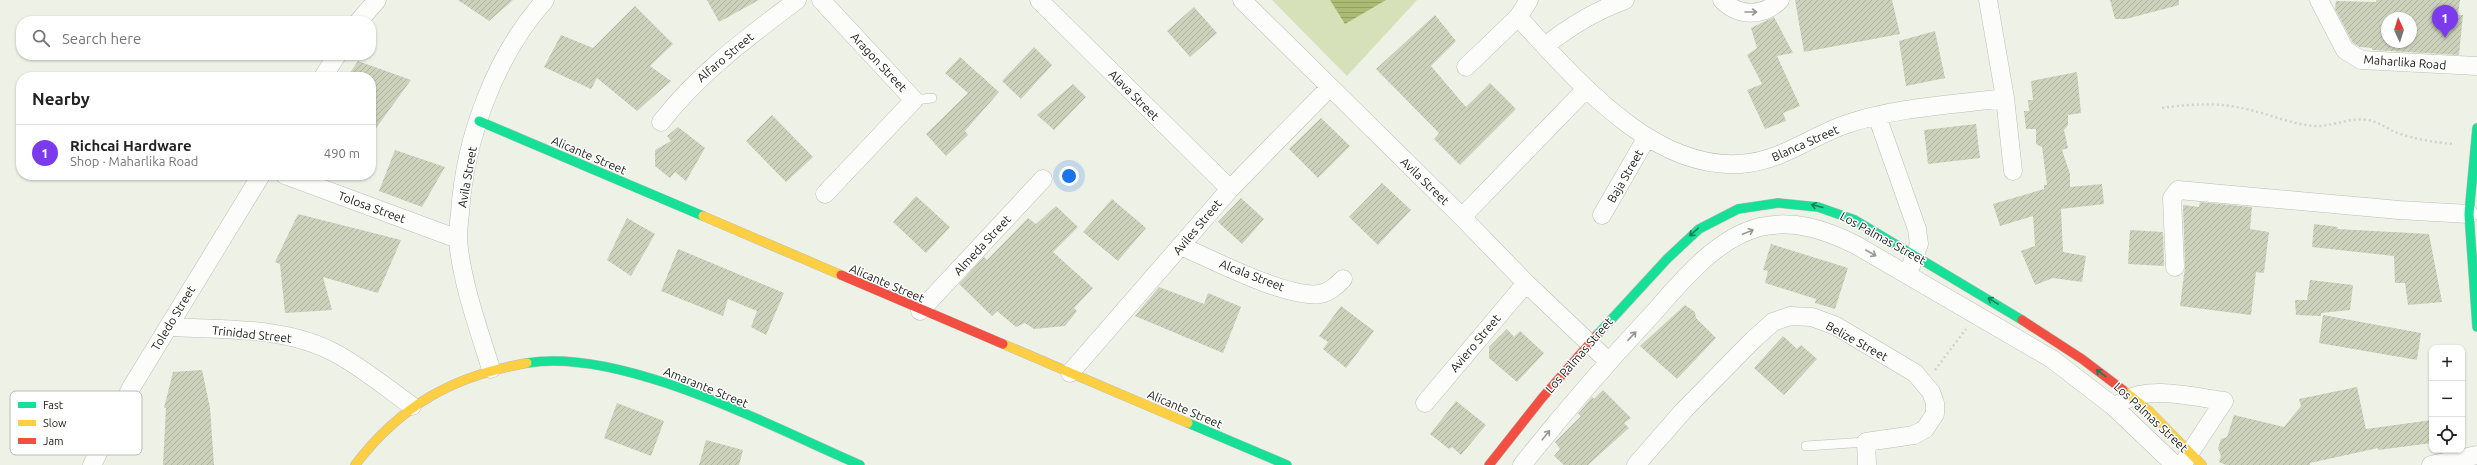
<!DOCTYPE html>
<meta charset="utf-8">
<style>
:root{--surface:#fff;--page:#f2f2f2;--text:#222;--muted:#767676;--line:#e0e0e0;--accent:#7c3aed}
body{margin:0;font-family:Ubuntu,sans-serif;background:var(--page);color:var(--text)}
.controls{position:absolute;right:12px;bottom:12px;display:grid;overflow:hidden;border-radius:8px;box-shadow:0 1px 3px #0004}
.controls button{width:36px;height:36px;display:grid;place-items:center;padding:0;border:0;border-bottom:1px solid var(--line);background:var(--surface);color:var(--text);font:20px sans-serif}
.compass{position:absolute;left:2381px;top:12px;width:36px;height:36px;border-radius:50%;background:var(--surface);box-shadow:0 1px 3px #0004;rotate:356deg}
.you{position:absolute;left:1069px;top:176px;width:14px;height:14px;margin:-10px;border:3px solid #fff;border-radius:50%;background:#1a73e8;box-shadow:0 0 0 6px #1a73e833}
.badge{display:grid;place-items:center;width:26px;height:26px;border-radius:50%;background:var(--accent);color:#fff;font-size:13px;font-weight:700}
.pin{position:absolute;translate:-50% -33px;filter:drop-shadow(0 1px 2px #0008)}
.pin::after{content:'';position:absolute;top:21px;width:14px;height:12px;background:inherit;clip-path:polygon(0 0,100% 0,50% 100%)}
.list{margin:0;padding:0;list-style:none}
h2{display:flex;justify-content:space-between;align-items:center;height:52px;margin:0;padding:0 16px;font-size:17px}
h2 small{font-size:13px;font-weight:400;color:var(--muted)}
.list li{display:grid;grid-template-columns:26px 1fr auto;gap:12px;align-items:center;box-sizing:border-box;height:56px;padding:0 16px;border-top:1px solid var(--line)}
.list b{display:block;font-size:15px;white-space:nowrap}
.list p{margin:0;font-size:13px;white-space:nowrap;color:var(--muted)}
.list em{font-size:13px;font-style:normal;color:var(--muted)}
.icon{flex:none;width:22px;height:22px;fill:none;stroke:currentColor;stroke-width:2;stroke-linecap:round;stroke-linejoin:round}
.map{position:relative;flex:none;width:2477px;height:465px;overflow:hidden}
.search{position:absolute;background:var(--surface);box-shadow:0 1px 3px #0004;left:16px;top:16px;width:360px;height:44px;display:flex;align-items:center;gap:10px;box-sizing:border-box;padding:0 14px;border-radius:16px;color:var(--muted);font-size:15px}
.panel{position:absolute;background:var(--surface);box-shadow:0 1px 3px #0004;left:16px;top:72px;width:360px;height:108px;border-radius:16px}
.map>svg:first-child{display:block}
.grass{fill:#d6e1ba}
.water{fill:url(#water-rules)}
.building{fill:url(#building-hatch);fill-rule:evenodd}
.lines{fill:none;stroke-linecap:round;stroke-linejoin:round}
.lane-casing{stroke:#bcbeb6;stroke-width:10}
.street-casing{stroke:#bcbeb6;stroke-width:19}
.fast-casing{stroke:#bcbeb6;stroke-width:10}
.slow-casing{stroke:#bcbeb6;stroke-width:10}
.jam-casing{stroke:#bcbeb6;stroke-width:10}
.path{stroke:#d1d2cf;stroke-width:2.5;stroke-dasharray:2 3;stroke-linecap:butt}
.lane{stroke:#fcfdfb;stroke-width:9}
.street{stroke:#fcfdfb;stroke-width:18}
.fast{stroke:#16e098;stroke-width:9}
.slow{stroke:#ffcf43;stroke-width:9}
.jam{stroke:#f24e42;stroke-width:9}
.oneway{stroke:#969894}
.oneway2{stroke:#187e56}
.labels{text-anchor:middle;dominant-baseline:central;stroke-width:3;stroke-linejoin:round;paint-order:stroke}
.street-label{font-size:12px;fill:#1a1c15;stroke:#fff}
.key{fill:#fff;stroke:#babbb9;stroke-width:1}
.key-label{font-size:11px;fill:#1a1c15}
</style>
<div class="map">
<svg width="2477" height="465" viewBox="0 0 2477 465">
<defs>
<pattern id="water-rules" width="6" height="5" patternUnits="userSpaceOnUse"><rect width="6" height="5" fill="#abbb73"/><path d="M0 2.5h6" fill="none" stroke="#93a063"/></pattern>
<pattern id="building-hatch" width="6" height="6" patternUnits="userSpaceOnUse"><rect width="6" height="6" fill="#cbd1ba"/><path d="M-1 1l2-2M0 6l6-6M5 7l2-2" fill="none" stroke="#aeb39f"/></pattern>
</defs>
<rect width="100%" height="100%" fill="#eef1e6"/>
<path class="grass" d="M1272 0H1417L1347 76Z"/>
<path class="water" d="M1330 0H1386L1345 24Z"/>
<path class="building" d="M458 0H513L489 21Z
M707 0H759L719 22Z
M1795 0H1892L1900 34 1804 52Z
M2110 0H2179V5L2126 19H2115Z
M2376 0H2460L2458 15H2463L2459 55 2372 50V48L2360 47 2353 43 2335 9 2336 1 2376 2ZM2387 18H2411V42H2387Z
M635 6 673 44 650 66 671 81 637 111 597 78 591 89 544 67 561 35 593 48Z
M1194 7 1217 33 1190 57 1167 31Z
M1435 15 1456 41 1431 66 1466 107 1490 83 1516 109 1460 165 1434 139 1439 133 1376 69Z
M1774 17 1793 53 1777 56 1800 106 1783 113 1786 121 1765 129 1747 90 1762 84 1747 55 1757 48 1751 28Z
M1935 31 1945 78 1906 86 1899 41Z
M1034 47 1052 65 1021 99 1002 81Z
M960 57 999 92 965 131 968 135 946 156 926 134 968 93 945 73Z
M358 61 411 80 371 135V77H347Z
M2077 72 2081 113 2068 115V125L2064 130 2068 148 2062 150 2070 174V187L2102 184 2104 204 2061 209 2063 252 2086 256 2082 282 2053 278 2035 285 2021 251 2035 246 2033 216 2000 226 1993 204 2044 189V185H2047L2042 147 2036 144V129H2026L2024 111H2029L2028 100H2033L2031 81Z
M1073 84 1086 97 1054 130 1037 115Z
M772 115 813 157 786 182 746 141Z
M1321 118 1350 146 1318 178 1289 149Z
M1976 124 1980 158 1928 164 1924 130Z
M678 127 705 148 686 181 675 172 670 178 655 166V150L671 141 667 136Z
M395 150 445 167 422 207 379 191Z
M1382 183 1411 210 1378 245 1349 217Z
M916 196 950 227 926 253 893 222Z
M1241 198 1264 219 1242 244 1218 222Z
M1112 199 1146 228 1118 261 1083 232Z
M2200 202 2252 207 2250 229 2269 232 2264 273 2256 272 2251 315 2180 306 2185 267 2183 205 2199 207Z
M1056 206 1078 227 1053 252 1093 288 1074 308 1077 311 1065 326 1034 329 1025 323 1016 327 997 311 992 316 959 284 984 257 987 260 1028 218 1036 224Z
M298 214 401 240 378 293 323 277 332 310 285 313 280 264 275 262Z
M627 218 655 234 631 276 607 260Z
M2314 224 2338 227 2337 229 2429 234 2442 302 2408 305 2405 283H2395L2394 256 2312 247Z
M2130 230 2163 232 2164 266 2128 264Z
M1771 244 1848 268 1835 309 1815 303 1816 299 1765 283 1768 271 1763 270Z
M678 249 784 293 766 335 751 327 757 311 728 299 723 316 661 291Z
M2310 280 2353 285 2350 310 2321 313V316L2296 315 2295 300H2307Z
M1159 287 1204 304 1208 293 1241 307 1223 353 1135 316Z
M1685 305 1695 312 1696 318 1716 338 1677 379 1640 346Z
M1341 306 1374 331 1346 368 1323 349 1328 342 1319 336Z
M2323 315 2421 333 2417 360 2319 343Z
M1507 329 1514 337 1520 331 1544 353 1517 382 1489 358V347Z
M1783 336 1797 349 1801 345 1817 359 1784 395 1754 368Z
M202 370 210 408 214 465H163L166 408H164L173 372Z
M2357 387 2366 429 2432 420V443L2378 450V448L2310 463V465H2226L2219 462 2221 456 2218 448 2221 439 2227 437 2234 415 2284 427 2301 406 2299 399Z
M1603 390 1631 418 1624 423 1629 428 1588 465H1564L1554 456 1560 449 1555 442 1581 416 1578 414 1592 397 1594 399Z
M1456 401 1486 425 1461 455 1452 447 1449 449 1430 434Z
M617 403 664 421 651 456 604 438Z
M706 440 743 450 739 465H699Z"/>
<g class="lines">
<g class="lane-casing">
<path id="lane" d="M914 100 932 98
M1806 446 1866 442"/>
</g>
<g class="street-casing">
<path id="street" d="M821 0 914 100 825 194
M1039 0 1230 189
M1242 0 1462 217 1526 283 1608 361
M1722 0C1739 17 1763 17 1780 0
M1988 0 2005 98 2013 171
M2319 0 2345 50 2361 60 2477 66
M1518 17C1575 78 1655 176 1749 163 1785 158 1814 135 1847 124 1897 107 1953 105 2005 98
M359 21 377 0
M1545 46C1570 26 1595 11 1625 0
M1466 67 1518 17 1529 0
M323 77 337 55
M1877 116 1917 229 1919 244 1911 266
M661 122C699 73 747 38 797 0
M285 175 458 239
M1602 215 1647 137
M1462 217 1586 89
M1181 246C1213 260 1288 299 1320 294 1330 292 1336 286 1343 279
M2175 267 2172 198 2178 190 2399 210 2469 214
M920 311 1043 179
M168 327C224 330 287 326 337 354 364 369 388 389 412 406
M491 369C478 327 462 284 458 240 458 231 459 221 460 213 465 138 495 56 545 0
M1070 373 1230 189 1330 87
M2123 401C2151 385 2193 397 2224 401L2182 465
M1425 403 1526 283
M92 465 131 388 261 175
M1522 465C1562 415 1603 367 1647 320 1678 286 1713 239 1760 227 1794 219 1826 230 1856 245L2052 359 2113 406 2175 465
M1636 465 1684 410 1754 339 1773 322 1790 316 1812 317 1836 326 1915 373 1931 392 1935 403V414L1925 429 1914 435 1866 442 1867 465
M2431 465 2477 455"/>
</g>
<g class="fast-casing">
<path id="fast" d="M479 121 703 216
M2477 128 2469 214 2477 327
M1597 335 1667 259 1699 229 1738 209 1778 203 1818 207 1855 220 2022 320
M527 363C622 347 772 427 860 465
M1188 423 1287 465"/>
</g>
<g class="slow-casing">
<path id="slow" d="M703 216 841 275
M1003 344 1188 423
M2123 390 2149 411 2202 465
M355 465C401 405 453 376 527 363"/>
</g>
<g class="jam-casing">
<path id="jam" d="M841 275 1003 344
M2022 320 2082 359 2123 390
M1489 465 1542 398 1597 335"/>
</g>
<path class="path" d="M2162 108C2190 104 2218 102 2246 109 2269 114 2291 124 2314 126 2333 127 2348 117 2368 120 2379 122 2386 128 2395 132 2413 139 2437 143 2455 144
M1935 370 1966 329"/>
<use href="#lane" class="lane"/>
<use href="#street" class="street"/>
<use href="#fast" class="fast"/>
<use href="#slow" class="slow"/>
<use href="#jam" class="jam"/>
</g>
<defs><path id="oneway-shaft" d="M-6 0H5M1.5-3L5.5 0L1.5 3" fill="none" stroke-width="1.6" stroke-linecap="round" stroke-linejoin="round"/></defs>
<g class="oneway">
<use href="#oneway-shaft" transform="translate(1751 12)"/>
<use href="#oneway-shaft" transform="translate(1748 232) rotate(-22)"/>
<use href="#oneway-shaft" transform="translate(1871 253) rotate(30)"/>
<use href="#oneway-shaft" transform="translate(1632 336) rotate(-47)"/>
<use href="#oneway-shaft" transform="translate(1546 435) rotate(-51)"/>
</g>
<g class="oneway2">
<use href="#oneway-shaft" transform="translate(1817 206) rotate(-166)"/>
<use href="#oneway-shaft" transform="translate(1694 232) rotate(138)"/>
<use href="#oneway-shaft" transform="translate(1993 301) rotate(-149)"/>
<use href="#oneway-shaft" transform="translate(2101 373) rotate(-143)"/>
</g>
<g class="labels">
<g class="street-label">
<text transform="translate(725 57) rotate(-40)">Alfaro Street</text>
<text transform="translate(879 62) rotate(47)">Aragon Street</text>
<text transform="translate(2405 62) rotate(4)">Maharlika Road</text>
<text transform="translate(1134 95) rotate(45)">Alava Street</text>
<text transform="translate(1805 143) rotate(-24)">Blanca Street</text>
<text transform="translate(589 155) rotate(23)">Alicante Street</text>
<text transform="translate(1625 176) rotate(-60)">Baja Street</text>
<text transform="translate(467 177) rotate(-80)">Avila Street</text>
<text transform="translate(1425 181) rotate(44)">Avila Street</text>
<text transform="translate(372 207) rotate(20)">Tolosa Street</text>
<text transform="translate(1197 227) rotate(-50)">Aviles Street</text>
<text transform="translate(1883 238) rotate(29)">Los Palmas Street</text>
<text transform="translate(982 245) rotate(-47)">Almeda Street</text>
<text transform="translate(1252 275) rotate(21)">Alcala Street</text>
<text transform="translate(887 283) rotate(23)">Alicante Street</text>
<text transform="translate(173 318) rotate(-59)">Toledo Street</text>
<text transform="translate(252 334) rotate(6)">Trinidad Street</text>
<text transform="translate(1857 341) rotate(29)">Belize Street</text>
<text transform="translate(1475 343) rotate(-50)">Aviero Street</text>
<text transform="translate(1579 355) rotate(-49)">Los Palmas Street</text>
<text transform="translate(706 387) rotate(22)">Amarante Street</text>
<text transform="translate(1185 409) rotate(23)">Alicante Street</text>
<text transform="translate(2151 417) rotate(43)">Los Palmas Street</text>
</g>
</g>
<rect x="10" y="391" width="132" height="64" rx="6" class="key"/>
<rect x="18" y="402" width="18" height="6" fill="#16e098"/>
<rect x="18" y="420" width="18" height="6" fill="#ffcf43"/>
<rect x="18" y="438" width="18" height="6" fill="#f24e42"/>
<g class="key-label">
<text x="43" y="409">Fast</text>
<text x="43" y="427">Slow</text>
<text x="43" y="445">Jam</text>
</g>
</svg>
<div class="controls">
<button>+</button>
<button>−</button>
<button><svg class="icon" aria-label="locate" viewBox="0 0 24 24"><circle cx="12" cy="12" r="6"/><path d="M12 2v4M12 18v4M2 12h4M18 12h4"/></svg></button>
</div>
<svg class="compass" viewBox="-18 -18 36 36"><path d="M0-13l5 13h-10z" fill="#e53935"/><path d="M0 13l5-13h-10z" fill="#767676"/></svg>
<div class="you"></div>
<div class="pin badge" style="left:2445px;top:38px">1</div>
<div class="search"><svg class="icon" aria-label="search" viewBox="0 0 24 24"><circle cx="10" cy="10" r="6"/><path d="M15 15l6 6"/></svg>Search here</div>
<section class="panel">
<h2>Nearby<small></small></h2>
<ul class="list">
<li><span class="badge">1</span><div><b>Richcai Hardware</b><p>Shop · Maharlika Road</p></div><em>490 m</em></li>
</ul>
</section>
</div>
